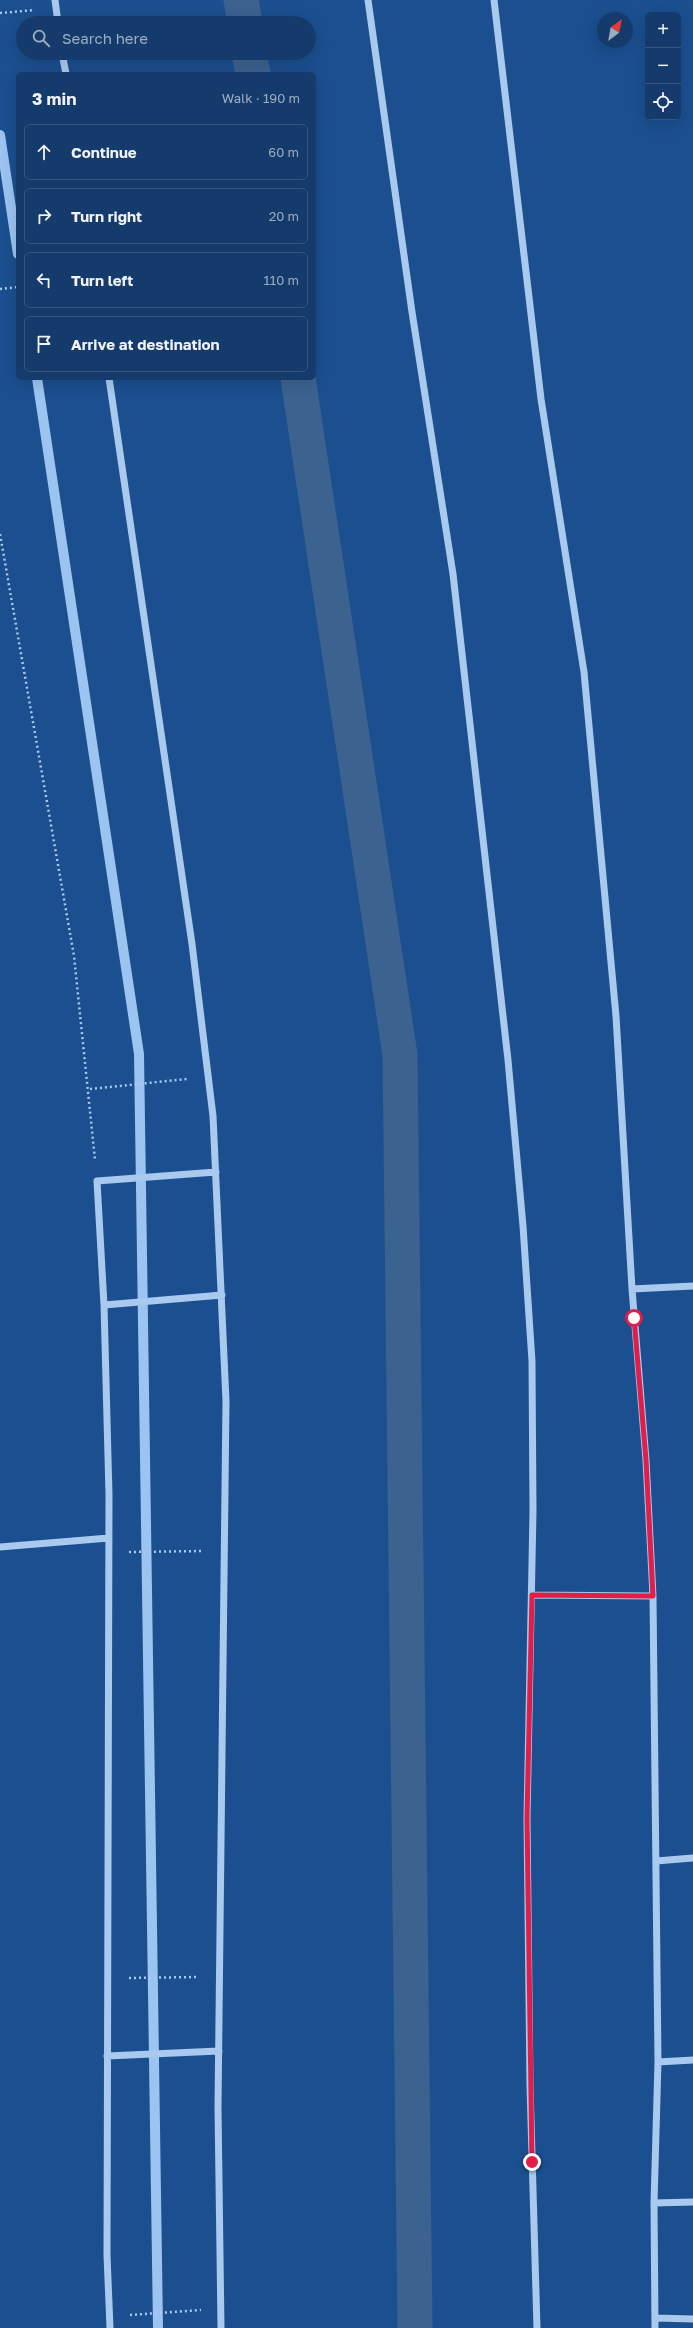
<!DOCTYPE html>
<meta charset="utf-8">
<style>
:root{--surface:#143b6b;--page:#214673;--text:#f1f3f6;--muted:#9dadc1;--line:#33557e}
body{margin:0;font-family:"Golos Text",sans-serif;background:var(--page);color:var(--text)}
.controls{position:absolute;right:12px;top:12px;display:grid;overflow:hidden;border-radius:6px;box-shadow:0 4px 16px #0002}
.controls button{width:36px;height:36px;display:grid;place-items:center;padding:0;border:0;border-bottom:1px solid var(--line);background:var(--surface);color:var(--text);font:20px sans-serif}
.compass{position:absolute;left:597px;top:12px;width:36px;height:36px;border-radius:50%;background:var(--surface);box-shadow:0 4px 16px #0002;rotate:32deg}
.stop{position:absolute;width:12px;height:12px;margin:-9px;border:3px solid #e11d48;border-radius:50%;background:#fff}
.stop.end{background:#e11d48;border-color:#fff;box-shadow:0 1px 4px #0008}
.list{margin:0;padding:0;list-style:none}
h2{display:flex;justify-content:space-between;align-items:center;height:52px;margin:0;padding:0 16px;font-size:17px}
h2 small{font-size:13px;font-weight:400;color:var(--muted)}
.list li{display:grid;grid-template-columns:26px 1fr auto;gap:12px;align-items:center;box-sizing:border-box;height:56px;margin:0 8px 8px;padding:0 8px;border:1px solid var(--line);border-radius:6px}
.list b{display:block;font-size:15px;white-space:nowrap}
.list em{font-size:13px;font-style:normal;color:var(--muted)}
.icon{flex:none;width:22px;height:22px;fill:none;stroke:currentColor;stroke-width:2;stroke-linecap:round;stroke-linejoin:round}
.map{position:relative;flex:none;width:693px;height:2328px;overflow:hidden}
.search{position:absolute;background:var(--surface);box-shadow:0 4px 16px #0002;left:16px;top:16px;width:300px;height:44px;display:flex;align-items:center;gap:10px;box-sizing:border-box;padding:0 14px;border-radius:22px;color:var(--muted);font-size:15px}
.panel{position:absolute;background:var(--surface);box-shadow:0 4px 16px #0002;left:16px;top:72px;width:300px;height:308px;border-radius:6px}
.map>svg:first-child{display:block}
.lines{fill:none;stroke-linecap:round;stroke-linejoin:round}
.stream{stroke:#9cc4f0;stroke-width:10}
.canal{stroke:#3c6290;stroke-width:35}
.path{stroke:#a9c9ee;stroke-width:2.5;stroke-dasharray:2 3;stroke-linecap:butt}
.minor{stroke:#a9c9ee;stroke-width:7}
.route{stroke:#e11d48;stroke-width:5}
</style>
<div class="map">
<svg width="693" height="2328" viewBox="0 0 693 2328">
<rect width="100%" height="100%" fill="#1b4f8f"/>
<g class="lines">
<path class="stream" d="M0 135 18 254
M37 378 139 1054 158 2328"/>
<path class="canal" d="M241 0 245 23
M249 53 253 74
M298 378 400 1055 415 2328"/>
<path class="path" d="M0 13 35 10
M0 289 18 287
M0 534 74 956 95 1160
M90 1089 187 1079
M129 1552 204 1551
M129 1978 198 1977
M130 2315 201 2310"/>
<path class="minor" d="M55 0 58 23
M368 0 412 312 453 574 508 1060 523 1226 532 1361 533 1511 527 1818 530 2086 537 2328
M494 0 541 399 584 672 616 1016 632 1289
M62 53 66 74
M109 378 192 944 213 1116 226 1401 218 2107 221 2328
M104 1305 222 1295
M0 1547 109 1538
M532 1595 653 1596 646 1460 632 1289 693 1286
M653 1596 658 2062 654 2203 655 2328
M656 1861 693 1858
M107 2056 219 2051
M658 2062 693 2060
M654 2203 693 2202
M655 2318 693 2319
M110 2328 107 2255 109 1495 104 1305 97 1181 216 1172"/>
</g>
<g class="lines">
<path class="route" d="M532 2162 527 1818 532 1595 653 1596 646 1460 634 1318"/>
</g>
</svg>
<div class="controls">
<button>+</button>
<button>−</button>
<button><svg class="icon" aria-label="locate" viewBox="0 0 24 24"><circle cx="12" cy="12" r="6"/><path d="M12 2v4M12 18v4M2 12h4M18 12h4"/></svg></button>
</div>
<svg class="compass" viewBox="-18 -18 36 36"><path d="M0-13l5 13h-10z" fill="#e53935"/><path d="M0 13l5-13h-10z" fill="#9dadc1"/></svg>
<div class="stop" style="left:634px;top:1318px"></div>
<div class="stop end" style="left:532px;top:2162px"></div>
<div class="search"><svg class="icon" aria-label="search" viewBox="0 0 24 24"><circle cx="10" cy="10" r="6"/><path d="M15 15l6 6"/></svg>Search here</div>
<section class="panel">
<h2>3 min<small>Walk · 190 m</small></h2>
<ul class="list">
<li><svg class="icon" aria-label="ahead" viewBox="0 0 24 24"><path d="M12 20V5M6 11l6-6 6 6"/></svg><div><b>Continue</b></div><em>60 m</em></li>
<li><svg class="icon" aria-label="right" viewBox="0 0 24 24"><path d="M7 20v-9h11M14 6l5 5-5 5"/></svg><div><b>Turn right</b></div><em>20 m</em></li>
<li><svg class="icon" aria-label="left" viewBox="0 0 24 24"><path d="M17 20v-9H6M10 6l-5 5 5 5"/></svg><div><b>Turn left</b></div><em>110 m</em></li>
<li><svg class="icon" aria-label="arrive" viewBox="0 0 24 24"><path d="M6 21V4h12l-3 4 3 4H6"/></svg><div><b>Arrive at destination</b></div></li>
</ul>
</section>
</div>
